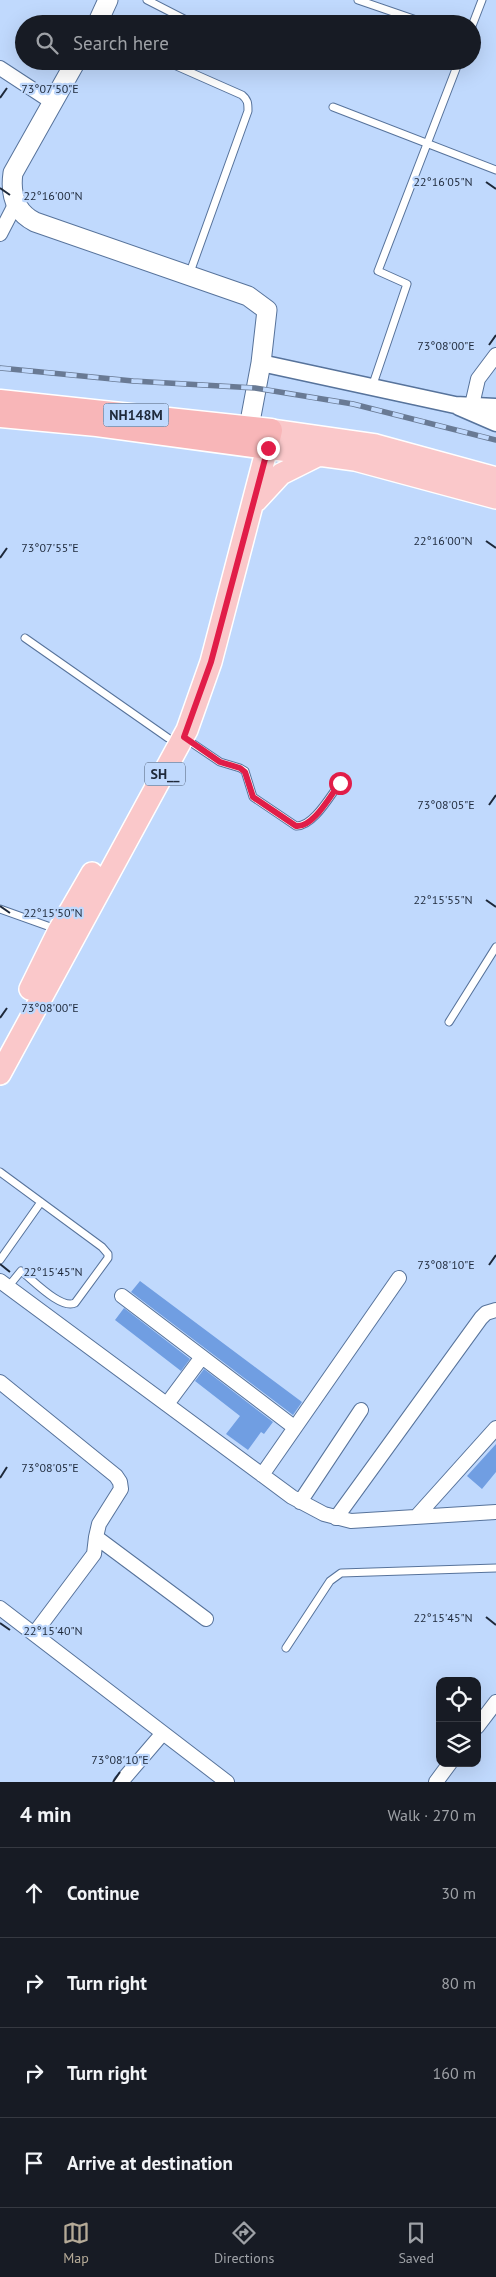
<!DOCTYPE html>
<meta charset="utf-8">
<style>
:root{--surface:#171b24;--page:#20242c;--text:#f1f3f6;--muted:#9ea1a6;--line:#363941;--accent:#b5aa97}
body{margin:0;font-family:"PT Sans",sans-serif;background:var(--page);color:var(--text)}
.controls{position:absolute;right:15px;bottom:15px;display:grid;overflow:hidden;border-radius:10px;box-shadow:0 5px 20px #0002}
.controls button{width:45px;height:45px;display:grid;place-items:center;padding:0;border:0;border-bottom:1px solid var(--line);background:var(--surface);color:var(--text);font:25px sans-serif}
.stop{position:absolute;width:15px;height:15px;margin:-11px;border:4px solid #e11d48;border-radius:50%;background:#fff}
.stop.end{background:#e11d48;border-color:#fff;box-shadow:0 1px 5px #0008}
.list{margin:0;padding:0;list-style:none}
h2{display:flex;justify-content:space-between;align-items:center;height:65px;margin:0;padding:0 20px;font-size:21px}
h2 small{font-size:16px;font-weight:400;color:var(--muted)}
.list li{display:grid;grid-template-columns:32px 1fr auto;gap:15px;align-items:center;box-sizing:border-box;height:90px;padding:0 20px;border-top:1px solid var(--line)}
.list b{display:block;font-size:19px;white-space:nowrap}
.list em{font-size:16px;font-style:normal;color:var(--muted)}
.icon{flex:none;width:28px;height:28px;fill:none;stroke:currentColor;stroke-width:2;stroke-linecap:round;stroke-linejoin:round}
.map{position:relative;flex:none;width:496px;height:1782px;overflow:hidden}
.search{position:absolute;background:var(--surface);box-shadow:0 5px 20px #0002;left:15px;right:15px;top:15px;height:55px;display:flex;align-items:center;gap:12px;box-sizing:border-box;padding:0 18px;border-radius:28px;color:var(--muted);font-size:19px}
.sheet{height:425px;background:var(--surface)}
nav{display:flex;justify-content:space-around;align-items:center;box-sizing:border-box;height:70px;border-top:1px solid var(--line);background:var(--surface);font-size:14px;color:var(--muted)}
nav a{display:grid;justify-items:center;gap:2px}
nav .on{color:var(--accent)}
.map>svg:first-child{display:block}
.building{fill:#709ee2}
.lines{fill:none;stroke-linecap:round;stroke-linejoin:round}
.service-casing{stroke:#57739b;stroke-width:9}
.minor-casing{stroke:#57739b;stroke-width:16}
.tertiary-casing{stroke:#57739b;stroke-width:19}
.secondary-casing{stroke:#57739b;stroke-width:21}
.primary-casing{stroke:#fff;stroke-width:24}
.trunk-casing{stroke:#fff;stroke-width:25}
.service{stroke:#fff;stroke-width:7}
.minor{stroke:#fff;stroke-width:14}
.tertiary{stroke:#fff;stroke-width:16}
.secondary{stroke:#fff;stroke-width:19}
.primary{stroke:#fac8ca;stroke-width:21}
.trunk{stroke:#f8b6b8;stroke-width:22}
.rail-casing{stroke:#697a94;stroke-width:5.5}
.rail{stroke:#c0d9fd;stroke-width:4;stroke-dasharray:11;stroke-linecap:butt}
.route{stroke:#e11d48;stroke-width:6}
.ticks{fill:none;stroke:#1e293a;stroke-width:2}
.labels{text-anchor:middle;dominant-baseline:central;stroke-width:4.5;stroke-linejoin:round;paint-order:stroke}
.shield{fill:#c0d9fd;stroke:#4f5e74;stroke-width:1}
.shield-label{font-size:14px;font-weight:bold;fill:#1e293a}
.ticks-label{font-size:12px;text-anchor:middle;fill:#1e293a;stroke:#c0d9fd;stroke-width:4.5;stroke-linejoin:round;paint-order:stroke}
</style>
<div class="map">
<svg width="496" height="1782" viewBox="0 0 496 1782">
<rect width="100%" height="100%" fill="#c0d9fd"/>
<path class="building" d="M140 1281 302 1402 293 1415 131 1292Z
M124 1308 190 1359 181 1371 115 1320Z
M204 1369 273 1422 264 1434 261 1432 248 1450 226 1434 240 1416 195 1381Z
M496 1444V1472L482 1489 467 1476Z"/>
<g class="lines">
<g class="service-casing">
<path id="service" d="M147 0 194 24
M358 0 428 24
M472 26 482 0
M165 61 242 95C248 100 248 103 248 111L189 275
M333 107 496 170
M372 387 407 284 378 271 459 61
M25 638 168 738
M186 739 220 762 240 768 245 771 253 797 296 826C313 827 330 796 340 783
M0 909 56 929
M449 1022 496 947
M0 1172 102 1247 108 1254V1258L75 1303C61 1310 33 1280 21 1271L8 1287
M0 1260 41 1202
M286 1648 330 1581 341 1573 496 1568"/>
</g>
<g class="minor-casing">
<path id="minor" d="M0 68 52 102
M0 234 16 203
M472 405 478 379 496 355
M0 1281 292 1497 324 1514 351 1521 496 1512
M122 1296 294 1427
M0 1382 116 1476 120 1482 121 1489 99 1524 96 1537
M167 1404 202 1357
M262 1475 399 1278
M300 1502 361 1410
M417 1516 496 1428
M336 1518 481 1318 486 1313 496 1310
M0 1608 227 1782
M34 1634 94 1554 96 1537 206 1619
M477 1727 496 1702
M121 1782 163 1733
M436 1782 450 1763"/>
</g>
<g class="tertiary-casing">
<path id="tertiary" d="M261 363 455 405 496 407
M459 407 496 423"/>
</g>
<g class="secondary-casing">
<path id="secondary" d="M97 24 108 0
M76 61 13 173C10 194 15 212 35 222L248 296 267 310 261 363 249 427"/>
</g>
<g class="primary-casing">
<path id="primary" d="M271 430 376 445 496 478
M256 501 281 474 319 455
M30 989 59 930 92 873
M0 1074 187 730 211 662 267 448 355 460 496 498"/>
</g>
<g class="trunk-casing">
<path id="trunk" d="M0 401 271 430 267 448 97 425 0 416"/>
</g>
<use href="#service" class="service"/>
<use href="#minor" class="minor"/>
<use href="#tertiary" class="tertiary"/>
<use href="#secondary" class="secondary"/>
<use href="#primary" class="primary"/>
<use href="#trunk" class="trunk"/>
<g class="rail-casing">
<path id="rail" d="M0 368 133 381 255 388 353 404 496 440"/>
</g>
<use href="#rail" class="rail"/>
</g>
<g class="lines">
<path class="route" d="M268 448 211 662 184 737 220 762 240 768 245 772 253 797 296 826C313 828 330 796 340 783"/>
</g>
<path class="ticks" d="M0 98 7 88M486 182 496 189M0 188 10 195M489 345 496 335M486 541 496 548M0 558 7 548M489 805 496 795M486 900 496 907M0 906 10 913M0 1018 7 1008M0 1264 10 1272M489 1265 496 1255M0 1478 7 1467M486 1617 496 1625M0 1623 10 1630M113 1782 120 1772"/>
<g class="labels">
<g class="shield">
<rect x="103.5" y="403.5" width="65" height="23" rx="4"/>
<rect x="145" y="762.5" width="40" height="23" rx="4"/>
</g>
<g class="shield-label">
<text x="136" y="415">NH148M</text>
<text x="165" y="774">SH__</text>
</g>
</g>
<g class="ticks-label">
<text x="50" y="93">73°07'50"E</text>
<text x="443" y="186">22°16'05"N</text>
<text x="53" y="200">22°16'00"N</text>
<text x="446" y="350">73°08'00"E</text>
<text x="443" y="545">22°16'00"N</text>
<text x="50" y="552">73°07'55"E</text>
<text x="446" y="809">73°08'05"E</text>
<text x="443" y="904">22°15'55"N</text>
<text x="53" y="917">22°15'50"N</text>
<text x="50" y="1012">73°08'00"E</text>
<text x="446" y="1269">73°08'10"E</text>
<text x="53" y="1276">22°15'45"N</text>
<text x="50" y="1472">73°08'05"E</text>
<text x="443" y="1622">22°15'45"N</text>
<text x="53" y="1635">22°15'40"N</text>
<text x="120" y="1764">73°08'10"E</text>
</g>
</svg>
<div class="controls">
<button><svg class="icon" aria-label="locate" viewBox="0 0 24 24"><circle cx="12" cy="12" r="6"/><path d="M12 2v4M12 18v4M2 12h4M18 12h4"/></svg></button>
<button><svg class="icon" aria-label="layers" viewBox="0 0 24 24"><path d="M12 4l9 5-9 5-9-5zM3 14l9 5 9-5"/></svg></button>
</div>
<div class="stop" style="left:340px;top:783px"></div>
<div class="stop end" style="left:268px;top:448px"></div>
<div class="search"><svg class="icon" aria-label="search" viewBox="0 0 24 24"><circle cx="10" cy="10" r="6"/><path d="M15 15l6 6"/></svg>Search here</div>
</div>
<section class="sheet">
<h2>4 min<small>Walk · 270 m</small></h2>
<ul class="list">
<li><svg class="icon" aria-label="ahead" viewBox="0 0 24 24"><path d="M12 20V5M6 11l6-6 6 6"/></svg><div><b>Continue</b></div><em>30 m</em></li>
<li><svg class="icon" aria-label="right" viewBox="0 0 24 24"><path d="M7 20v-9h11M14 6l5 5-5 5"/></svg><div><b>Turn right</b></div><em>80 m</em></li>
<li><svg class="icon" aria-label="right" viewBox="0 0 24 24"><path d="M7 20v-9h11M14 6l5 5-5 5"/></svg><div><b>Turn right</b></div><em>160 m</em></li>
<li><svg class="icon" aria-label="arrive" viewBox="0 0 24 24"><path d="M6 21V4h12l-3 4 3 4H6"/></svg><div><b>Arrive at destination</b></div></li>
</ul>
</section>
<nav>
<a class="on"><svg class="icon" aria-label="map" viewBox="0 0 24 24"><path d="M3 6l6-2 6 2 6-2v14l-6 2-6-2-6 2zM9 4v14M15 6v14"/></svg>Map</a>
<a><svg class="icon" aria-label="directions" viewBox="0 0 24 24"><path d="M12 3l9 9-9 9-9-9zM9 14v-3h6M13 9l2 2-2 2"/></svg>Directions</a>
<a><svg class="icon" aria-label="saved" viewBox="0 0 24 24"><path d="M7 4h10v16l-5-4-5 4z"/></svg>Saved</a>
</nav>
